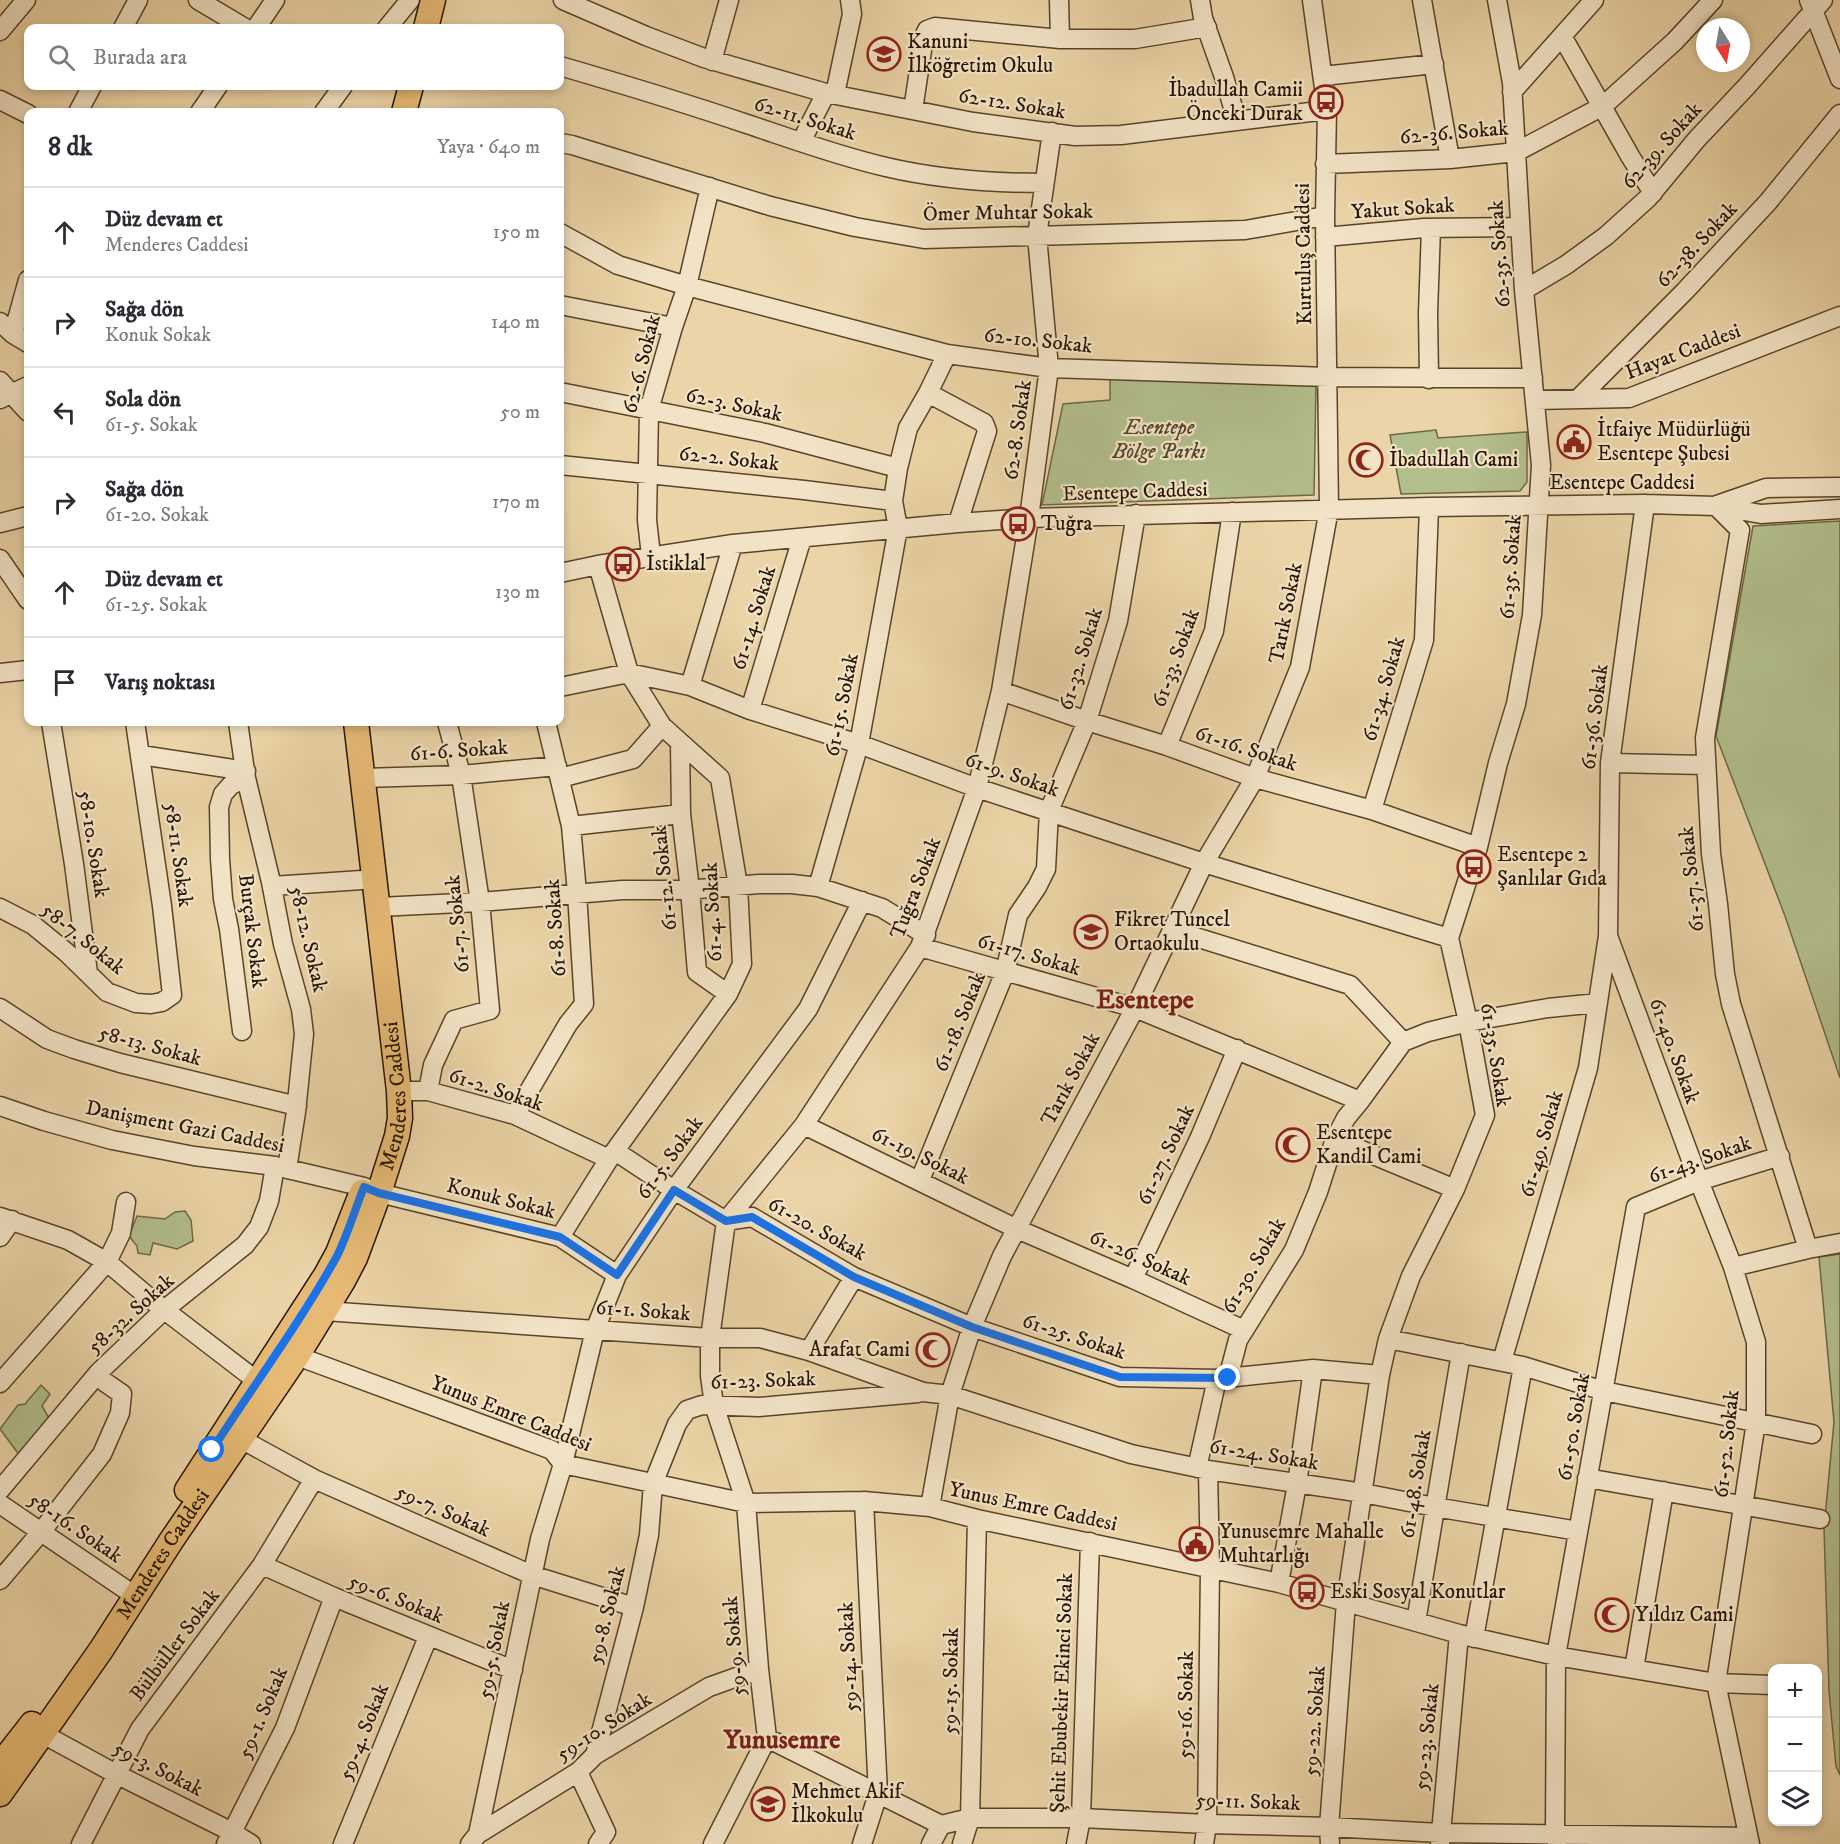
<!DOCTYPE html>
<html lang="tr">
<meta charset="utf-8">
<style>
:root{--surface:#fff;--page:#f7f7f7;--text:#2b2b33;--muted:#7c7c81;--line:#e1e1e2}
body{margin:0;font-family:"IM FELL DW Pica",serif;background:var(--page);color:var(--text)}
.controls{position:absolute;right:18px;bottom:18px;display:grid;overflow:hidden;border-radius:12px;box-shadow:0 3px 9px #0003}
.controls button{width:54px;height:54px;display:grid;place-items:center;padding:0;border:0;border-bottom:2px solid var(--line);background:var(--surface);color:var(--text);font:30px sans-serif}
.compass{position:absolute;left:1696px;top:18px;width:54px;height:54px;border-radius:50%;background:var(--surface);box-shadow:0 3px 9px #0003;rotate:169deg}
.stop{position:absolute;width:18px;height:18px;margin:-14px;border:4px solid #1a73e8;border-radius:50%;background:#fff}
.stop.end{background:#1a73e8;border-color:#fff;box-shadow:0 2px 6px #0008}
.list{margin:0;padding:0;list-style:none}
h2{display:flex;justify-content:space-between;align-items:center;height:78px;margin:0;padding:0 24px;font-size:26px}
h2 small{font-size:20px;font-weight:400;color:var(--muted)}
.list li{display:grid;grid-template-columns:39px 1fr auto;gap:18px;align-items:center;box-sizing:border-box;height:90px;padding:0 24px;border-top:2px solid var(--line)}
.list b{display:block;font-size:22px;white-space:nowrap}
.list p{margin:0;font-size:20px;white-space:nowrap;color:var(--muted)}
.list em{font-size:20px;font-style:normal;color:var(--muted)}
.icon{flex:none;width:33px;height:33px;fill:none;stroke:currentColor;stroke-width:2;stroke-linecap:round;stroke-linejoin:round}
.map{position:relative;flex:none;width:1840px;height:1844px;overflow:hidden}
.search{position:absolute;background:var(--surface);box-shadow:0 3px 9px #0003;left:24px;top:24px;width:540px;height:66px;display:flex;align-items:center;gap:15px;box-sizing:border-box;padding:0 21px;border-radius:12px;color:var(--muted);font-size:22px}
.panel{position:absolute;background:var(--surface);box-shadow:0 3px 9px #0003;left:24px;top:108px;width:540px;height:618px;border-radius:12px}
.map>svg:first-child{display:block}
.green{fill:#b2be8c;stroke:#6c6946;stroke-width:1.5}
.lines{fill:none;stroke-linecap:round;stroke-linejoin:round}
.minor-casing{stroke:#58442a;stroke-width:21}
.major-casing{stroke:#271400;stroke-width:27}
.minor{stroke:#f2e3c6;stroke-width:18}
.major{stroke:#e6ba74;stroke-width:24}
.route{stroke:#1a73e8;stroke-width:8}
.labels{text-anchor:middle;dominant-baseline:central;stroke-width:4.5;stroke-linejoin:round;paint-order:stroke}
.poi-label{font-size:21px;fill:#271400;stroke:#f2e3c6;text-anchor:start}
.street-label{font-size:21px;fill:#271400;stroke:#f2e3c6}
.park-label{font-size:21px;font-style:italic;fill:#51472a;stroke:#f2e3c6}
.district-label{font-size:27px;font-weight:bold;fill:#7a1f14;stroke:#f2e3c6}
</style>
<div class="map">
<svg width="1840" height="1844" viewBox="0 0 1840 1844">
<rect width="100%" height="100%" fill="#ebd4a7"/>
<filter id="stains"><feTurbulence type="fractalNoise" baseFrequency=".00333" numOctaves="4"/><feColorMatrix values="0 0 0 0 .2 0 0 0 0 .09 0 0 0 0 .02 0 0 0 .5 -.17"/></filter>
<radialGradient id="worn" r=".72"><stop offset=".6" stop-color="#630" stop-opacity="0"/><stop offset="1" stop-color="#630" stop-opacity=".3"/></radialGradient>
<path class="green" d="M1110 379 1316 382 1314 495 1042 505 1063 404 1110 400Z
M1436 430 1438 438 1527 432V482L1520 491 1401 494 1390 435Z
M1840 521V1078L1785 916 1716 736 1753 526Z
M185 1211 191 1220 193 1241 177 1249 153 1243 150 1255 138 1253 137 1246 129 1236 137 1216 165 1219 175 1212Z
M1840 1254V1775L1836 1766 1829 1691 1824 1528 1834 1422 1819 1257Z
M41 1385 50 1394 42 1406 49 1418 20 1456 0 1429 18 1405 25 1404Z"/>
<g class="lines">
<g class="minor-casing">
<path id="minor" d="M198 0 245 28
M563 0 646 36 704 58 826 93 973 122 1075 136 1121 135 1327 110
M1059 0 1060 39
M1200 0 1203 18 1224 77 1237 121
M1422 0 1450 159
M1809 0 1840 79
M123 28 138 0
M256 28 275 0
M387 28 410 0
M0 31 26 0
M1562 36 1630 156 1653 193
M712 61 729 0
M560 66C622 84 685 103 747 124 792 139 838 156 886 167 937 179 991 183 1044 183
M1323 76 1434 64
M1512 92 1594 0
M835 94 852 14 850 0
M0 100 28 114
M913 110 924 37 927 30 935 27 1060 39H1135L1207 27
M78 112 92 86
M200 112 218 86
M324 112 343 86
M801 142 826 93
M560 143 572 145 770 206 855 227 924 239 1245 230 1325 216
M1325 164 1450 159 1516 152 1603 106 1675 41 1713 0
M560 233 618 265 687 286 947 354 1049 368 1328 377 1533 378
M1325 237 1424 228 1520 227
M1524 290 1566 265 1606 236 1648 198 1697 139 1747 86 1823 0
M560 305 673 327
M0 322 13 334 28 343
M13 334 28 280
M1429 379 1428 313 1431 228
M0 381 28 412
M560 392 765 433 898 468
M928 393 984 423 987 431 958 523
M0 399 28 386
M1578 399 1685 291 1768 202 1840 114
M1535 400 1629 398 1840 316
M560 465 804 490 893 501
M1717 505 1766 488 1840 487
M1716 506 1740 530 1705 738 1711 854 1718 904 1725 974 1731 1004 1808 1249
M0 523 28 516
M651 556 647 520 649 410 673 327 687 286 710 187
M0 559 28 600
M560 573 598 565 733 544 958 523 1029 518 1429 507 1645 504 1716 506 1761 514 1840 509
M0 673 28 670
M690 686 733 544
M560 687 629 673 690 686 750 710 859 744 977 788 1204 863 1449 938
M1001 691 1087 721 1167 746 1255 778 1372 810 1478 847
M750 710 802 538
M51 722 74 864 88 973
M238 722 246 778 271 882 283 944 301 1009 304 1034 296 1112 287 1169
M680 743 681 814 690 890 697 972 728 994
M1167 746 1214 631 1232 512
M141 755 246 771
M1610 763 1705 765
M364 778 461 775 557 766
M560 778 633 759 662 726
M1372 810 1424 640 1429 507
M571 826 681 814
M272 886 362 880
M818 887 859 744 898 528 893 501 898 468 908 428 928 393 947 354
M379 907 480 902 622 890H686L759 884H792L818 887 882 908 926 935
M0 908 33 925 66 952 107 992 136 1003 151 1004 162 1002 172 995 162 906 135 722
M1173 930 1350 985 1403 1042
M1608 936 1699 1181 1733 1267 1756 1342V1422L1716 1683 1750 1844
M920 947 1135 1008 1360 1101
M0 1008 47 1039 74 1049 120 1063 297 1106
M242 1031 229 929 223 899 220 859 219 807 223 794 231 785 246 778
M399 1091H428L515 1115 609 1159
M428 1091 433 1065 454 1020 490 1010 480 902 461 775 447 722
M0 1106 44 1121 112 1140 194 1156 275 1166 364 1187 379 1193 560 1237 617 1275
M515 1115 568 1024 584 1004 577 893 571 826 546 722
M804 1125 1017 1229 1133 1279 1244 1330
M1335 1139 1455 1189
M615 1151 674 1190 726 1221 752 1217 854 1277 972 1327 1120 1377 1217 1379 1313 1369 1380 1375
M920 1180 1005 972 1018 915 1037 887 1046 869 1049 811 1087 721 1118 621 1136 514
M0 1217 68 1240 107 1262 158 1305 257 1381
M0 1237 12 1220
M560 1237 609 1159 728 994 742 964 738 886 720 778 662 726 629 673 598 565
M1733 1267 1808 1249 1840 1243
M1133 1279 1200 1137 1237 1049
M325 1311 595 1330 710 1338H760L809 1351 923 1392 950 1395 1131 1454 1208 1470 1363 1493 1435 1507 1578 1531
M1388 1339 1523 1366 1604 1391 1812 1434
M809 1351 854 1277
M297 1356 552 1450 563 1464 746 1503 864 1501 930 1507 977 1519 1279 1583 1459 1634 1556 1656 1716 1683 1772 1685
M1502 1361 1588 1068 1608 936 1610 763 1645 504
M1228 1378 1238 1340 1294 1250 1318 1192 1335 1139 1346 1118 1360 1101 1403 1042 1428 1032 1468 1022 1548 1008 1598 1003
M0 1383 107 1262 121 1233 126 1202
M241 1439 314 1479 532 1575 634 1607
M1197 1468 1217 1379
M1587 1478 1820 1519
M0 1490 99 1372 164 1310 245 1245 259 1227 269 1201 275 1166
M0 1504 125 1589
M930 1507 950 1395 972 1327 1002 1256 1135 1008 1204 863 1255 778 1300 667 1329 509 1325 216 1327 110 1312 0
M262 1565 334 1597 513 1670
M0 1580 41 1532 102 1454 120 1413 122 1394 96 1376
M1279 1583 1297 1484 1313 1369
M1416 1622 1461 1353
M1474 1638 1523 1366
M1634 1669 1664 1491
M43 1734 116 1774 232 1832 251 1844
M767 1738 941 1825 970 1818H1081L1207 1824 1329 1827 1440 1833 1748 1837
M595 1755 634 1607 649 1535 653 1484 677 1424 687 1410 702 1405 759 1407 918 1393
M578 1772 606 1832 598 1844
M478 1834 578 1772 595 1755 709 1687 759 1669
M1557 1843 1555 1834 1556 1656 1636 1207 1699 1181 1780 1156
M81 1844 140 1729 262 1565 314 1479
M226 1844 285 1728 334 1597
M343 1844 428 1637
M470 1844 478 1834 540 1539 563 1464 595 1330 617 1275 674 1190 808 1009 862 901
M713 1844 767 1738 759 1669 746 1503 714 1405 710 1376V1338L726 1221 804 1125 920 947 977 788 1001 691 1029 518 1049 368 1037 236 1052 132
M862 1844 878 1794 864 1501
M931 1844 941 1825
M962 1844 970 1818 977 1519
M1076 1844 1081 1818 1090 1542
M1204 1844 1207 1824 1210 1567 1208 1470
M1330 1844 1329 1827 1346 1602 1380 1375 1388 1339 1411 1276 1455 1189 1485 1115 1468 1022 1449 938 1478 847 1498 763 1516 704 1532 615 1541 465 1524 290 1512 83 1497 0
M1440 1844 1459 1634"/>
</g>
<g class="major-casing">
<g id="major">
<path d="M426 28 433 0"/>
<path d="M404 112 411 86"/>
<path d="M187 1490 326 1275 338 1253 362 1192"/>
<path d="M0 1765 32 1724"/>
<path id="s1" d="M0 1794 101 1650 171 1541 297 1356 343 1281 355 1258 379 1193 397 1136 400 1118 399 1091 356 722"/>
</g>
</g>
<use href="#minor" class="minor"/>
<use href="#major" class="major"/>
</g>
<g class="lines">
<path class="route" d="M212 1450C253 1386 300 1323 337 1256 348 1234 355 1209 364 1187L379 1193 560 1237 617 1275 674 1190 726 1221 752 1217 854 1277 972 1327 1120 1377 1228 1378"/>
</g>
<defs>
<g id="school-ring" transform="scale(1.725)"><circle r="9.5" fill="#f2e3c6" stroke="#8f2418" stroke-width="1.5"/><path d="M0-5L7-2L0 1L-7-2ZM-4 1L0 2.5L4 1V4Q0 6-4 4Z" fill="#8f2418"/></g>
<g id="bus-ring" transform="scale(1.725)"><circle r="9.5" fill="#f2e3c6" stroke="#8f2418" stroke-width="1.5"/><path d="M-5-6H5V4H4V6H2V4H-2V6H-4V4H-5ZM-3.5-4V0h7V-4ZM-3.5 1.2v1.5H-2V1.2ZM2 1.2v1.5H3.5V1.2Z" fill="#8f2418"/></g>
<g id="civic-ring" transform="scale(1.725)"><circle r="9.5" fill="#f2e3c6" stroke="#8f2418" stroke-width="1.5"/><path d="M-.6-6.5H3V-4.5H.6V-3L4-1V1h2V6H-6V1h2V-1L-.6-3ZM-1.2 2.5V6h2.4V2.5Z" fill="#8f2418"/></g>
<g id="mosque-ring" transform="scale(1.725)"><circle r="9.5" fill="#f2e3c6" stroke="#8f2418" stroke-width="1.5"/><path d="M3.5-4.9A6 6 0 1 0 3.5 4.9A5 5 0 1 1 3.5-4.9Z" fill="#8f2418"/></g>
</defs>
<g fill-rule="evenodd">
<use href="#school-ring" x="884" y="54"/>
<use href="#bus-ring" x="1326" y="102"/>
<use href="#civic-ring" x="1574" y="442"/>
<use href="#mosque-ring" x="1366" y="460"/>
<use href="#bus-ring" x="1018" y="524"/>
<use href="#bus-ring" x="623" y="564"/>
<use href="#bus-ring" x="1474" y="867"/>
<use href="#school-ring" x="1091" y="932"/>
<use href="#mosque-ring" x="1293" y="1145"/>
<use href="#mosque-ring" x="933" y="1350"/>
<use href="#civic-ring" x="1196" y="1544"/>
<use href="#bus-ring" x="1307" y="1592"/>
<use href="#mosque-ring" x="1612" y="1615"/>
<use href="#school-ring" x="768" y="1804"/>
</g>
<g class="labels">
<g class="poi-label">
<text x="907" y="42">Kanuni<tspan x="907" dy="24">İlköğretim Okulu</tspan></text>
<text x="1303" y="90" text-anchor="end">İbadullah Camii<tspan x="1303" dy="24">Önceki Durak</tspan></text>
<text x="1597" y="430">İtfaiye Müdürlüğü<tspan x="1597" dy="24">Esentepe Şubesi</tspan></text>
<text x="1389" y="460">İbadullah Cami</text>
<text x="1041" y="524">Tuğra</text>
<text x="646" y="564">İstiklal</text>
<text x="1497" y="855">Esentepe 2<tspan x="1497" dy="24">Şanlılar Gıda</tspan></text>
<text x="1114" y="920">Fikret Tuncel<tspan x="1114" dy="24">Ortaokulu</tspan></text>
<text x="1316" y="1133">Esentepe<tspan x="1316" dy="24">Kandil Cami</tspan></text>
<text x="910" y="1350" text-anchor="end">Arafat Cami</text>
<text x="1219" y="1532">Yunusemre Mahalle<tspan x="1219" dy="24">Muhtarlığı</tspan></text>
<text x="1330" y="1592">Eski Sosyal Konutlar</text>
<text x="1635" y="1615">Yıldız Cami</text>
<text x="791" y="1792">Mehmet Akif<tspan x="791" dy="24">İlkokulu</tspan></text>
</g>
<g class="street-label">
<text transform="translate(1012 104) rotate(9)">62-12. Sokak</text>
<text transform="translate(805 119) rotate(17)">62-11. Sokak</text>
<text transform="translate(1454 133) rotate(-5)">62-36. Sokak</text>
<text transform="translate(1662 146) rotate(-48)">62-39. Sokak</text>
<text transform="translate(1403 209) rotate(-4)">Yakut Sokak</text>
<text transform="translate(1008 213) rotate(-1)">Ömer Muhtar Sokak</text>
<text transform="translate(1697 245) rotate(-47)">62-38. Sokak</text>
<text transform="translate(1304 254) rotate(-91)">Kurtuluş Caddesi</text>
<text transform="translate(1500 254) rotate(-94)">62-35. Sokak</text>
<text transform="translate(1038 341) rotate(6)">62-10. Sokak</text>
<text transform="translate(1683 352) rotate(-21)">Hayat Caddesi</text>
<text transform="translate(642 364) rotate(-76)">62-6. Sokak</text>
<text transform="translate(734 405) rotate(12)">62-3. Sokak</text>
<text transform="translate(1018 430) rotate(-82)">62-8. Sokak</text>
<text transform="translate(729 459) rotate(6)">62-2. Sokak</text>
<text x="1622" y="483">Esentepe Caddesi</text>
<text transform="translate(1135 492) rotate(-2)">Esentepe Caddesi</text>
<text transform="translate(1511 567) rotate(-86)">61-35. Sokak</text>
<text transform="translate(1286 613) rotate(-79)">Tarık Sokak</text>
<text transform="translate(754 618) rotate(-73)">61-14. Sokak</text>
<text transform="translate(1176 658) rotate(-70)">61-33. Sokak</text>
<text transform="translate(1081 659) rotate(-73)">61-32. Sokak</text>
<text transform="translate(1384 689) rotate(-74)">61-34. Sokak</text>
<text transform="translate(842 705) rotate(-79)">61-15. Sokak</text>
<text transform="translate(1595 717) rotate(-83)">61-36. Sokak</text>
<text transform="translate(1246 749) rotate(18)">61-16. Sokak</text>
<text transform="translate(459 751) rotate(-4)">61-6. Sokak</text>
<text transform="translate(1012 775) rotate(19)">61-9. Sokak</text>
<text transform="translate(93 844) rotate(81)">58-10. Sokak</text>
<text transform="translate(178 855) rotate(82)">58-11. Sokak</text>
<text transform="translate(665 878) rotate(-96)">61-12. Sokak</text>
<text transform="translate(1692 879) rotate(-96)">61-37. Sokak</text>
<text transform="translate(916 888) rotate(-69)">Tuğra Sokak</text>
<text transform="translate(713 912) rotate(-93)">61-4. Sokak</text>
<text transform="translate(458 924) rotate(-96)">61-7. Sokak</text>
<text transform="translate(556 928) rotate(-94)">61-8. Sokak</text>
<text transform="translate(252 931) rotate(83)">Burçak Sokak</text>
<text transform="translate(83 939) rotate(39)">58-7. Sokak</text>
<text transform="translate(308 939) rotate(77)">58-12. Sokak</text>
<text transform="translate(1029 955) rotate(16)">61-17. Sokak</text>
<text transform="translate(960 1022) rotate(-68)">61-18. Sokak</text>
<text transform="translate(150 1046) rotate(15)">58-13. Sokak</text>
<text transform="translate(1674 1051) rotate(70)">61-40. Sokak</text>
<text transform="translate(1495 1055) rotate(81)">61-35. Sokak</text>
<text transform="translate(1071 1079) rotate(-62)">Tarık Sokak</text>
<text transform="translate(496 1090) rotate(18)">61-2. Sokak</text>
<text stroke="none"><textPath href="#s1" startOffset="812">Menderes Caddesi</textPath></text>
<text transform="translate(185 1127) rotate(11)">Danişment Gazi Caddesi</text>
<text transform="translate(1542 1144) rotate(-74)">61-49. Sokak</text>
<text transform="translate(1166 1155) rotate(-65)">61-27. Sokak</text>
<text transform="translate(920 1156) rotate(26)">61-19. Sokak</text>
<text transform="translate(670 1158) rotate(-54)">61-5. Sokak</text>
<text transform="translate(1700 1160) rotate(-19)">61-43. Sokak</text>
<text transform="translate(501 1199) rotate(14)">Konuk Sokak</text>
<text transform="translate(817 1229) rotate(29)">61-20. Sokak</text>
<text transform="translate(1140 1258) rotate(24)">61-26. Sokak</text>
<text transform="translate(1254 1266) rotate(-60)">61-30. Sokak</text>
<text transform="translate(643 1311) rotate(4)">61-1. Sokak</text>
<text transform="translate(131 1314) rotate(-42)">58-32. Sokak</text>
<text transform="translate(1074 1337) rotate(18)">61-25. Sokak</text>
<text transform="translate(763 1381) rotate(-2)">61-23. Sokak</text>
<text transform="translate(511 1414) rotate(22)">Yunus Emre Caddesi</text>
<text transform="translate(1574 1427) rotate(-80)">61-50. Sokak</text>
<text transform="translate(1727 1444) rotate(-84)">61-52. Sokak</text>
<text transform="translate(1264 1455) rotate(9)">61-24. Sokak</text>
<text transform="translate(1416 1484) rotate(-81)">61-48. Sokak</text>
<text transform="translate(1033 1507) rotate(12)">Yunus Emre Caddesi</text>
<text transform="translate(443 1511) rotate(24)">59-7. Sokak</text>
<text transform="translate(75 1528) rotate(34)">58-16. Sokak</text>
<text stroke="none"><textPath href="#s1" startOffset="290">Menderes Caddesi</textPath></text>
<text transform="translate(396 1599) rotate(22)">59-6. Sokak</text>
<text transform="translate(607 1615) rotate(-76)">59-8. Sokak</text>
<text transform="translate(175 1645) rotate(-53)">Bülbüller Sokak</text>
<text transform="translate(735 1646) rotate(-95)">59-9. Sokak</text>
<text transform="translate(494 1650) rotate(-79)">59-5. Sokak</text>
<text transform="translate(849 1657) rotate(-93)">59-14. Sokak</text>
<text transform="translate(951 1681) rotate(-89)">59-15. Sokak</text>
<text transform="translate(1062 1693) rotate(-88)">Şehit Ebubekir Ekinci Sokak</text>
<text transform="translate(1186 1705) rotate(-89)">59-16. Sokak</text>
<text transform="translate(263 1713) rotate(-67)">59-1. Sokak</text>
<text transform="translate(1315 1721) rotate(-86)">59-22. Sokak</text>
<text transform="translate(604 1727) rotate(-33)">59-10. Sokak</text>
<text transform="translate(364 1732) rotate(-68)">59-4. Sokak</text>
<text transform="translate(1427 1737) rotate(-84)">59-23. Sokak</text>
<text transform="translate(158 1769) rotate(27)">59-3. Sokak</text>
<text transform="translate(1248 1802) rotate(2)">59-11. Sokak</text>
</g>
<g class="park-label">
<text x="1159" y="428">Esentepe<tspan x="1159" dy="24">Bölge Parkı</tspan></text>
</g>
<g class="district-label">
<text x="1145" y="1000">Esentepe</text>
<text x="782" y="1740">Yunusemre</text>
</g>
</g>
<rect width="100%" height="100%" filter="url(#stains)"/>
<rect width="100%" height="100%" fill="url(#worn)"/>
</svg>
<div class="controls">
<button>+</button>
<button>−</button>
<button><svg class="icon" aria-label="layers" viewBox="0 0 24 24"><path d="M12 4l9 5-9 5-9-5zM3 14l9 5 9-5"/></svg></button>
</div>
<svg class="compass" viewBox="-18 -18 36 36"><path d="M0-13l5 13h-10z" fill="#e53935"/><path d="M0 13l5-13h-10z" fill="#7c7c81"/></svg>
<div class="stop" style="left:212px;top:1450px"></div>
<div class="stop end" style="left:1228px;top:1378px"></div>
<div class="search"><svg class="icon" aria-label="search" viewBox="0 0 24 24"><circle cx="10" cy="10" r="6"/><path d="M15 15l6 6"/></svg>Burada ara</div>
<section class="panel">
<h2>8 dk<small>Yaya · 640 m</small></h2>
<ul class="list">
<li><svg class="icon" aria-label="ahead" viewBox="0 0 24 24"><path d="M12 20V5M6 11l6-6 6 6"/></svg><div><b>Düz devam et</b><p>Menderes Caddesi</p></div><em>150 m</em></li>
<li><svg class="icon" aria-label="right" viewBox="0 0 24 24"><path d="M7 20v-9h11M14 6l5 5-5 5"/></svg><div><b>Sağa dön</b><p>Konuk Sokak</p></div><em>140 m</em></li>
<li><svg class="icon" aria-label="left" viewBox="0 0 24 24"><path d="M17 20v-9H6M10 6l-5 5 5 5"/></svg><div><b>Sola dön</b><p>61-5. Sokak</p></div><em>50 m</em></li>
<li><svg class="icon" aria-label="right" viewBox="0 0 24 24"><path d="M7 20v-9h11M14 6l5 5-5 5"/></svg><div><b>Sağa dön</b><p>61-20. Sokak</p></div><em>170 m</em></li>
<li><svg class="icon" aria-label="ahead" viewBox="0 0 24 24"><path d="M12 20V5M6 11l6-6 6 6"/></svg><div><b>Düz devam et</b><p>61-25. Sokak</p></div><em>130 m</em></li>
<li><svg class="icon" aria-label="arrive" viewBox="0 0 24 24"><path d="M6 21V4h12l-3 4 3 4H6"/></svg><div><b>Varış noktası</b></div></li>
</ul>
</section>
</div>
